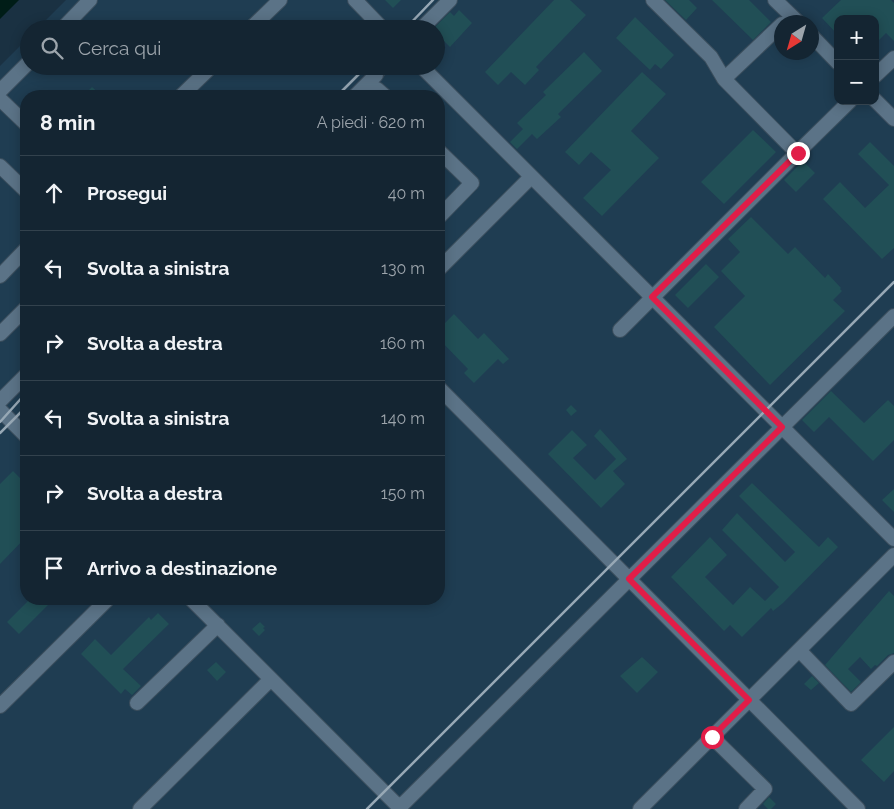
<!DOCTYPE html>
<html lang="it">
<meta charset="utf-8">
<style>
:root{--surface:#142532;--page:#1d2d3a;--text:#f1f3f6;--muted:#9da5ac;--line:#33424d}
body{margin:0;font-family:Raleway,sans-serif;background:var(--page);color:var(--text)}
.controls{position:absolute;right:15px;top:15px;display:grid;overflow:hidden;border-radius:10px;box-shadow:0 2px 12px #0003}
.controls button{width:45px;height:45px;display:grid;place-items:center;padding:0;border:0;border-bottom:1px solid var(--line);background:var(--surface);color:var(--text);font:25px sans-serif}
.compass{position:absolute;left:774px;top:15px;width:45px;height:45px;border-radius:50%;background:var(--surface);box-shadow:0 2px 12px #0003;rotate:217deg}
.stop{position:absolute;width:15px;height:15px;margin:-11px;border:4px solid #e11d48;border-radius:50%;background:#fff}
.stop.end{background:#e11d48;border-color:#fff;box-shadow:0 1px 5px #0008}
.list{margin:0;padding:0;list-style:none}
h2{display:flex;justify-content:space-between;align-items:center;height:65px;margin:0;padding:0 20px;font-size:21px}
h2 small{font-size:16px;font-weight:400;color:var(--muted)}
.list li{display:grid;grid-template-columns:32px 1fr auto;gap:15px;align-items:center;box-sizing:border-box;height:75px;padding:0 20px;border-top:1px solid var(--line)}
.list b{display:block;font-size:19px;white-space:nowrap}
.list em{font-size:16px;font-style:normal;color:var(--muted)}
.icon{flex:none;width:28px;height:28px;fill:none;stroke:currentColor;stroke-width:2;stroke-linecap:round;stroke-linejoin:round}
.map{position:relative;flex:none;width:894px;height:809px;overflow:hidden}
.search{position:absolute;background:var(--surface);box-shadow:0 2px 12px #0003;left:20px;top:20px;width:425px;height:55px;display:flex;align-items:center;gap:12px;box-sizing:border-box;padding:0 18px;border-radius:28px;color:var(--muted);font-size:19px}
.panel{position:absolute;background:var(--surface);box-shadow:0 2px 12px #0003;left:20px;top:90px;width:425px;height:515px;border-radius:20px}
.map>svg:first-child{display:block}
.built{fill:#1f3d52;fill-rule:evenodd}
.water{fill:#001d17}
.building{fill:#214f56}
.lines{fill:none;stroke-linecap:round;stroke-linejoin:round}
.minor-tunnel{stroke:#374d5d;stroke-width:14;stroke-dasharray:14 7;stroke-linecap:butt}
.minor-casing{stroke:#3b4e5d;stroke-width:16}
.minor{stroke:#5b7387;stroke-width:14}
.rail{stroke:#97a8b5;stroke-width:2.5}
.route{stroke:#e11d48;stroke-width:6}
</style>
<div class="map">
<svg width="894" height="809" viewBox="0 0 894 809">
<rect width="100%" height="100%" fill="#1a3142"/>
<path class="built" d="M66 0H894V809H0V66L29 37V66H436V29H37ZM838 19H875V101H838ZM782 22H812V52H782ZM26 96H439V599H26Z"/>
<path class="water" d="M0 0H19L0 19Z"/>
<path class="building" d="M385 0H401L393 8Z
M554 0H570L586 15 536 67 539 70 525 85 511 72 498 85 485 72Z
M665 0H689L697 8 686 20Z
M712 0H749L771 22 753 40Z
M841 0H891L894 3V41L886 33 875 44V19H838V35L822 18Z
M459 10 472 23 450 47 444 41 436 49V26L450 12 454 16Z
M635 17 674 55 661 69 655 64 650 70 616 38Z
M584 52 602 71 558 114 561 117 537 139 532 134 517 149 510 142 523 129 517 123 546 95 543 92Z
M642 72 666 94 631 131 659 158 602 216 583 198 611 170 591 152 579 165 565 152Z
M92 87 102 96H83Z
M753 130 776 152 724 204 701 182Z
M870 142 894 166V248L882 259 823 199 840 182 865 208 889 185 858 154Z
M803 161 815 173 796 192 784 180Z
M751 217 788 254 795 247 825 278 828 274 841 288 840 289 842 291 833 300 845 311 770 385 714 327 745 296 721 271 740 252 728 239Z
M706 264 719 277 688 308 675 295Z
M454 314 478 339 484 333 509 359 503 364 498 359 474 383 464 373 468 369 439 339V329Z
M831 391 864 423 888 400 894 406V440L873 461 829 417 814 432 802 420Z
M571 405 577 411 571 416 566 410Z
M600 429 627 459 613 471 625 484 601 508 548 454 572 430 587 445 573 458 595 480 616 459 594 436Z
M13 471 26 484V537L0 564V484Z
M752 483 819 547 828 537 838 547 783 603 773 611 771 608 742 637 730 625 724 631 671 577 710 537 727 555 705 577 733 605 750 587 765 601 779 587 722 530 737 513 785 562 795 552 739 496Z
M894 489V512L882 500Z
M889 591 894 596V653L888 655 877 666 875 665 871 669 860 657 848 669 861 682 851 692 825 665Z
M30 599H54L19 634 7 622Z
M158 613 169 624 123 669 141 686 132 695 125 689 121 694 81 654 95 639 111 655 149 617 151 620Z
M260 622 265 627 263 628 265 630 259 636 252 629Z
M642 657 658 672 637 693 620 676Z
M216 662 226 672 217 681 207 670Z
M812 676 819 683 811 690 804 684Z
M894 727V771L884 782 861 760Z
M769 797 776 804 771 809H768L763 804Z"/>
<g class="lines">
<path class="minor-tunnel" d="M376 75 384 66"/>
<g class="minor-casing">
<path id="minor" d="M355 0 383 29
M653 0 711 57 724 79
M775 0 798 22
M782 24 724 79 797 153 850 101
M62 29 90 0
M250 29 280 0
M421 29 450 0
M812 36 838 63
M421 66 894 539
M875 76 894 58
M0 91 29 62
M181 96 212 66
M355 96 376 75
M370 96 377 89 385 96
M0 99 26 124
M875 100 894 119
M439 151 472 183 439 217
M0 166 26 191
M439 269 531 177
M0 276 26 249
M620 330 797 153
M0 334 26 308
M439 388 858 809
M0 401 26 375
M0 410 26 436
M191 599 401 809
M799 650 851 704 894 662
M137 703 218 625
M0 706 108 599
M712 737 765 789 746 809
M140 809 271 679
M398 809 894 316
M640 809 894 555"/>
</g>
<use href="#minor" class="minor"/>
<path class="rail" d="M405 29 433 0
M337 96 367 66
M0 422 26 393
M0 433 26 407
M367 809 894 282"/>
</g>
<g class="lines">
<path class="route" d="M712 737 749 700 629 579 782 427 652 297 798 153"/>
</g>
</svg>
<div class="controls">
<button>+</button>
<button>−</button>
</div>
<svg class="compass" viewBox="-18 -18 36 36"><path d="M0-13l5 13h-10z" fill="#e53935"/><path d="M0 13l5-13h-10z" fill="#9da5ac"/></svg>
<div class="stop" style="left:712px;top:737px"></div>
<div class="stop end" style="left:798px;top:153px"></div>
<div class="search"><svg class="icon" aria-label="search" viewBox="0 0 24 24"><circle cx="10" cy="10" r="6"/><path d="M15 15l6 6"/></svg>Cerca qui</div>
<section class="panel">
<h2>8 min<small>A piedi · 620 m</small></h2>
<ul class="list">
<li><svg class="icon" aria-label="ahead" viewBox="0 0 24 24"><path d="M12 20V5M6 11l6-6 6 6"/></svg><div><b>Prosegui</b></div><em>40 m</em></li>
<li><svg class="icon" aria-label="left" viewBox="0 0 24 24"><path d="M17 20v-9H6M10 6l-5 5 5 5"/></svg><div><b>Svolta a sinistra</b></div><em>130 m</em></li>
<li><svg class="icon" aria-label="right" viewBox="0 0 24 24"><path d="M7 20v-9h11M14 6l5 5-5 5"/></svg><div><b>Svolta a destra</b></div><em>160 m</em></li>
<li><svg class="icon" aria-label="left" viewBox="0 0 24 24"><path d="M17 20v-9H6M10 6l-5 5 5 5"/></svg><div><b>Svolta a sinistra</b></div><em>140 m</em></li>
<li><svg class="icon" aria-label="right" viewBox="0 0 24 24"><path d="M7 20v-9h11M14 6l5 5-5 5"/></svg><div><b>Svolta a destra</b></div><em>150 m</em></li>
<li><svg class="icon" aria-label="arrive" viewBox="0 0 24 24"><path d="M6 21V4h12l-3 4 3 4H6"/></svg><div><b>Arrivo a destinazione</b></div></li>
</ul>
</section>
</div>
